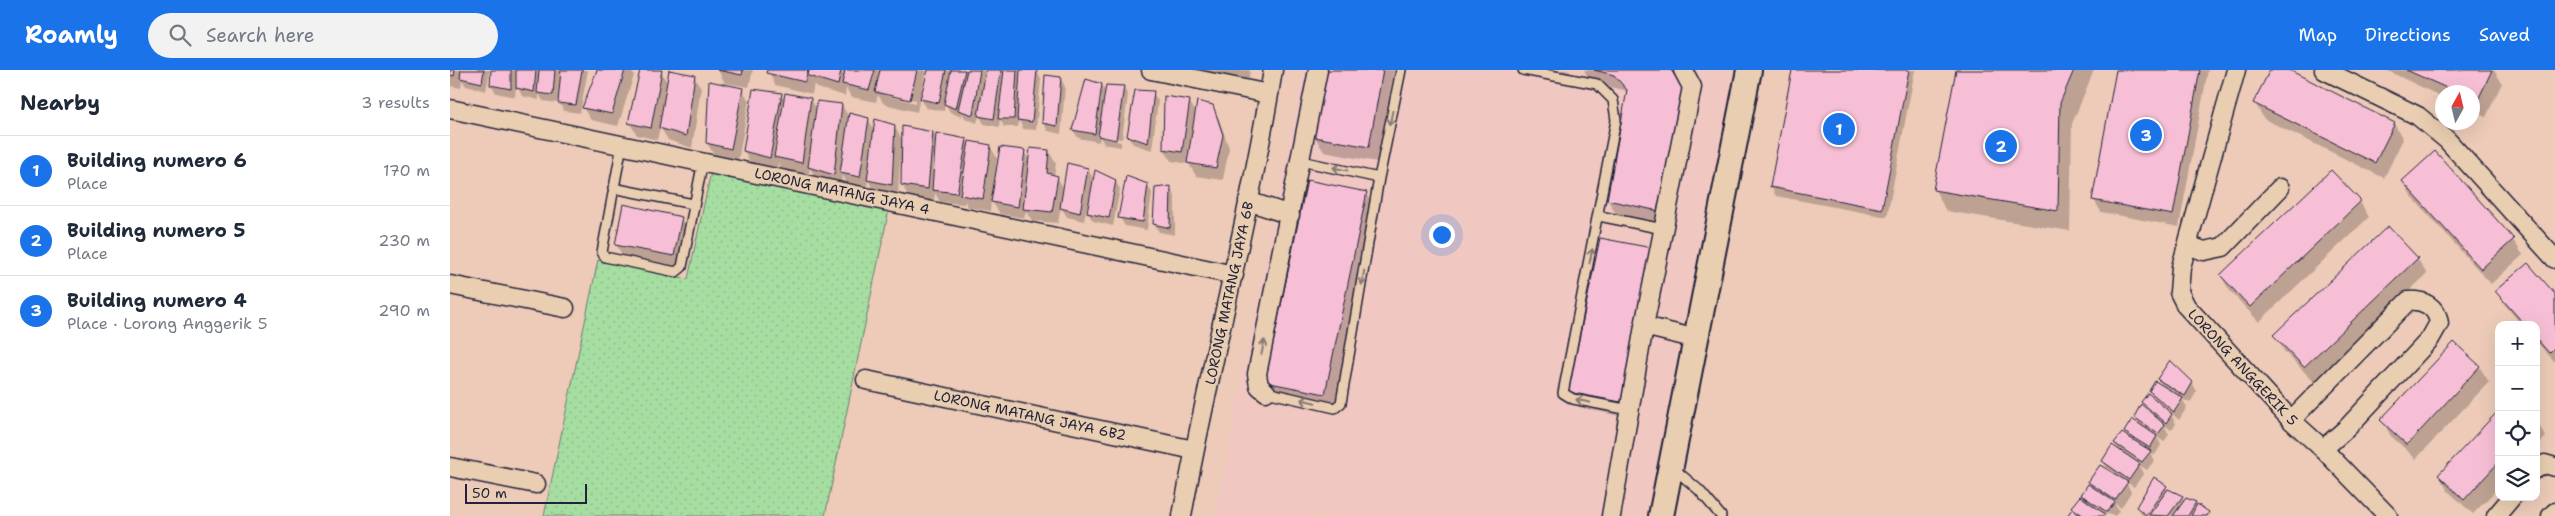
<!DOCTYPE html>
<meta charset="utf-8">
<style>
:root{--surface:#fff;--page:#f2f2f3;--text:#1f2937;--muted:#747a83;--line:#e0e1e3;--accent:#1a73e8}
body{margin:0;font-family:"Shantell Sans",sans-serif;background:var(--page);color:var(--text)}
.controls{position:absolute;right:15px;bottom:15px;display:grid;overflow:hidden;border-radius:10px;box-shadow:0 5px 20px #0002}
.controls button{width:45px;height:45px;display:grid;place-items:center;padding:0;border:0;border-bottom:1px solid var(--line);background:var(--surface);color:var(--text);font:25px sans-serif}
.compass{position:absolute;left:1985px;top:15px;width:45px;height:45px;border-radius:50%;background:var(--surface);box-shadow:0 5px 20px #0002;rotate:8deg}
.scale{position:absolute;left:15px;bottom:12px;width:122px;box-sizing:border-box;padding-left:5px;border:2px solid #22223b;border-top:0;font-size:14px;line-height:18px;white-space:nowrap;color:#22223b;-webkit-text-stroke:4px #eaceb1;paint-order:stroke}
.you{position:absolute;left:991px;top:164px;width:18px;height:18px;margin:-12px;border:4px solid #fff;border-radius:50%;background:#1a73e8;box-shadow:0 0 0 8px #1a73e833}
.badge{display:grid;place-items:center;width:32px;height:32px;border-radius:50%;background:var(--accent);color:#fff;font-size:16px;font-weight:700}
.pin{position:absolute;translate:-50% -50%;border:2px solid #fff;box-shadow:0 1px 5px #0006}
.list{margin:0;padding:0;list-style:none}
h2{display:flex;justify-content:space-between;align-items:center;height:65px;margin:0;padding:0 20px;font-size:21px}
h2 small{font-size:16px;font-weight:400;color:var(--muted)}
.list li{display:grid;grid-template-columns:32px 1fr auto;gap:15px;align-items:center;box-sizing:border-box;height:70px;padding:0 20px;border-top:1px solid var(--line)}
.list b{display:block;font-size:19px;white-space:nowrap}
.list p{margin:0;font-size:16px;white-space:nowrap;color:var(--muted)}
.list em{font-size:16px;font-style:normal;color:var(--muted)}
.icon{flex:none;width:28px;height:28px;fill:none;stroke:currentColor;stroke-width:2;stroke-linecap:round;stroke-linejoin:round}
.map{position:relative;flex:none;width:2105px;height:446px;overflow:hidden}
header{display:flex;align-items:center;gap:30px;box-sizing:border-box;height:70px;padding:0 25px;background:var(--accent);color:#fff}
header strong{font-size:24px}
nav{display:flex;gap:28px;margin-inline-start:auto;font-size:18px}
.search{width:350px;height:45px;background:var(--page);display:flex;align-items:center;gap:12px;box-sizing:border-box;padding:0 18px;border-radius:28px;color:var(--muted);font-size:19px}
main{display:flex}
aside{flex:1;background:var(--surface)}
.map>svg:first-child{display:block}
.built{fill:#f0c7c1}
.grass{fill:url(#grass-dots);stroke:#64806e}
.shadow{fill:#0003;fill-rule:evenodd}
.building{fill:#f7bfd5;stroke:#22223b}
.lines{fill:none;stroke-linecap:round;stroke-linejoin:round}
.lane-casing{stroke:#22223b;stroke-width:12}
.street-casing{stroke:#22223b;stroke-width:21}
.secondary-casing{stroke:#22223b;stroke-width:28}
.lane{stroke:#eaceb1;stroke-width:9}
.street{stroke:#eaceb1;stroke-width:18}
.secondary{stroke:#eaceb1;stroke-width:24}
.oneway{stroke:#867876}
.labels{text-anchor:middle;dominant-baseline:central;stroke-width:4;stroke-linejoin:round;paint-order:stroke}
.street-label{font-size:14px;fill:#22223b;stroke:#eaceb1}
</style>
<header>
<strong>Roamly</strong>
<div class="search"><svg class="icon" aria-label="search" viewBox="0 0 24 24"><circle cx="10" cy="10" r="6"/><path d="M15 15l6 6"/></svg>Search here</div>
<nav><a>Map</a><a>Directions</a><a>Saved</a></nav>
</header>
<main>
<aside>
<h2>Nearby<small>3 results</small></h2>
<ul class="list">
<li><span class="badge">1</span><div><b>Building numero 6</b><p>Place</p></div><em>170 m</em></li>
<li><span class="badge">2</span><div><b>Building numero 5</b><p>Place</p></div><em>230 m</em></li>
<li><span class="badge">3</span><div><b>Building numero 4</b><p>Place · Lorong Anggerik 5</p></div><em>290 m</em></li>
</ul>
</aside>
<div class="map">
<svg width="2105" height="446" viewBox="0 0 2105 446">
<defs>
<pattern id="grass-dots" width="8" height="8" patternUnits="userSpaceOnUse" patternTransform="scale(1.25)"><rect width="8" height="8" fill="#a6dea2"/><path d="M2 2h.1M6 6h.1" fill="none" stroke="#8fbe8c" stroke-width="1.8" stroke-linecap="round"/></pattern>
</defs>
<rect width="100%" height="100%" fill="#edcbb8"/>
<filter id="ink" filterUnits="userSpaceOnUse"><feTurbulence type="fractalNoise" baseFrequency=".02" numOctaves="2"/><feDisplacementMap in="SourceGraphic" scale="10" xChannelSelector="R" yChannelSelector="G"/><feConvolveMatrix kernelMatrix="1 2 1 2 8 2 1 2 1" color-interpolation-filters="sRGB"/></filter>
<g filter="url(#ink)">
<path class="built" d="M852 0H1281L1289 13 1200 446H765Z"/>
<path class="grass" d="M261 102 439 139 375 446H94L148 190 238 209Z"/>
<path class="shadow" d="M0 0H40L36 21 16 16 12 10 11 18 0 16Z
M43 0H138L130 43 114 41 107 29V33L93 31 89 24V30L72 26 66 14 65 27 46 23 41 14Z
M148 0H181L184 5 168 56 141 50 133 38Z
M191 0 211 1 218 14 244 6 251 18 242 78 218 70 210 57 207 70 187 65 179 52Z
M268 0H303L299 17 275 13Z
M318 0H476L471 23 473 24 479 0H586L591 9 586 60 573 59 569 50 568 57H554L550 49 549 57 534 54 529 45 527 53 515 48 512 43 511 47 500 42 495 33 494 41 476 38 470 27 467 42 434 34 428 25 426 32 401 27 396 18 395 26 367 18 364 14 362 24 325 15ZM434 23 466 30V33L434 25Z
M728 0H800L798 14Z
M878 0H944L927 92 874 82 865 67Z
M1072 0H1120L1118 9Z
M1134 0H1219L1217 156 1167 146 1158 130 1178 24 1174 20 1141 13Z
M1344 0H1465L1437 147 1326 126 1321 117Z
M1507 0H1644L1622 54 1620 161 1496 141 1485 120Z
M1668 0H1758L1729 157 1651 142 1644 130Z
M1821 0H1837L1944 54 1953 69 1934 108 1814 49 1805 33Z
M1936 0H2044L2052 13 2036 47 2022 41V22H1992V27Z
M610 8 615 16 611 64 598 61 593 52Z
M652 15 656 23 673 17 678 25 672 69 653 66V68L671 72V77L654 74 650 67 649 72 628 68 623 60Z
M292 19 299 31 288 91 264 85 257 73Z
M703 23 708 31 702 80 683 74 678 66Z
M331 24 335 31 361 29 367 40 392 35 400 49H418L425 61 444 56 453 71 483 63 487 70H516L519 75 540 76 547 88 546 97 574 82 580 91 599 81 606 94 604 106 607 107 614 119 638 99 644 110 665 111 670 119 663 156 643 151 636 140 634 151 617 147 611 137 608 153 582 151 576 141 574 148 550 144 541 130 540 141 518 137 515 131 514 134 490 132 485 123 484 131 459 127 452 115V91H450L448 126 425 123 418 110 417 119 398 115 392 104 391 117 366 109 360 98 359 104 332 100 328 92 327 100 301 94 294 81Z
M739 31 747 44 762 36 769 49 779 78 773 110 746 106 739 94 721 91 714 79Z
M1984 83 2063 170 2073 185 2041 214 1962 127 1953 111Z
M697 115 702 123 697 160 675 156 670 148Z
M720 117 725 126V165L709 162 704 154Z
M916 124 925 139 884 340 826 328 817 312Z
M1910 132 1919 147 1809 252 1780 221 1771 206Z
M231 149 238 161 231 198 173 187 166 174Z
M1201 180 1179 348 1129 337 1119 321Z
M1967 188 1977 204 1864 312 1834 281 1825 265Z
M2046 221 2105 226V292L2086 271V255H2072L2054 234Z
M2029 296 2039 312 1966 389 1941 366 1932 351Z
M1708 309 1742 313 1747 321 1740 333 1732 329 1737 337 1729 350 1720 342 1726 354 1721 360 1713 354 1719 364 1714 372 1707 367 1711 375 1705 385 1700 383 1705 390 1697 400 1689 395 1694 403 1684 417 1676 412 1681 422 1671 438 1664 433 1669 441 1665 446 1653 443 1654 446H1618L1627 444 1623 437 1637 433 1632 425 1643 419 1639 412 1660 403 1653 391 1670 382 1665 374 1680 369 1675 362 1690 356 1685 347 1698 342 1693 332 1708 333 1701 321 1713 317Z
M2049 342V417L2023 444 1998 421 1989 406Z
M2086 351 2096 367 2086 377Z
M1716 417 1718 420 1732 427 1735 432 1745 433 1760 446H1693L1687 437Z"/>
<path class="building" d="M0 0H5L4 6 0 5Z
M11 0H34L32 13 10 8Z
M41 0H61V19L40 15Z
M66 0H86L84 22 66 18Z
M89 0H105L103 25 87 23Z
M111 0H132L126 35 108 33Z
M147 0H175L162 44 132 38Z
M190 0H212L201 58 178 53Z
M219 0 245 5 236 66 209 58Z
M267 0H293L292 5Z
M317 0H358L355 12 316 3Z
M359 0H391L388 15 358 6Z
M395 0H425L419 20 392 14Z
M430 0H467L460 30 425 22Z
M478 0H496L489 33 470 29Z
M501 0H515L506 39 494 34Z
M517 0H530L523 45 508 40Z
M536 0H551L544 49 528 46Z
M554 0H567L564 49H548Z
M570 0H587L582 52 567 50Z
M876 0H933L919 77 864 67Z
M1144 0H1221L1233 18 1209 141 1157 130 1177 20 1164 5Z
M1342 0H1459L1432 139 1320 117Z
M1506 0H1624L1610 33 1608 141 1483 120Z
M1666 0H1750L1723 145 1642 130Z
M1820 0H1839L1945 53 1925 93 1803 33Z
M1956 0H2042L2027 32 2022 30V22H2006Z
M595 5 611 7 607 56 592 53Z
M636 9 652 14 645 64 622 60Z
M259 11 293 18 281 79 256 73Z
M656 15 674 16 666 70 648 66Z
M303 19 332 23 320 88 293 81Z
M685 20 704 21 698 73 677 66Z
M335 23 361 28 352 93 324 87Z
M714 26 740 30 732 82 713 79Z
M367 31 392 34 384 105 358 97Z
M747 31 763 35 773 65 766 98 737 93Z
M399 43 419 48 410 107 390 103Z
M425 49 445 55 442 115 417 110Z
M452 56 483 62 478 119 451 115Z
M486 63 517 69 507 123 482 120Z
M519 71 541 75 533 129 510 125Z
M550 77 575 80 568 137 541 132Z
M580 78 599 80 597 103 608 106 602 142 573 139Z
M1985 81 2064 169 2031 199 1952 111Z
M617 93 638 98 630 143 610 138Z
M645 100 666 110 659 148 637 143Z
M1881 100 1911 131 1800 237 1770 205Z
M676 106 698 114 693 152 668 148Z
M857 110 917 122 875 324 815 312Z
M721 116 720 158 703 154 705 118Z
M173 134 232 147 224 186 165 175Z
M1938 156 1968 188 1854 297 1823 265Z
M1150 168 1202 178 1171 332 1118 322Z
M2078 193 2105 224V277L2099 283 2086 268V255H2075L2045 221Z
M2004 272 2030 296 1957 375 1930 350Z
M1720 290 1743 312 1735 326 1707 309Z
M1705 311 1733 328 1724 342 1699 321Z
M1698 323 1722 344 1716 353 1691 332Z
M1691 334 1715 355 1708 364 1684 347Z
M2049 340V392L2014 430 1988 405Z
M1682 349 1707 366 1700 378 1674 362Z
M1672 363 1701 381 1692 392 1664 373Z
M1662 375 1690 394 1679 410 1652 391Z
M1650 395 1678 412 1665 430 1638 412Z
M1704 407 1717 416 1696 445 1686 437Z
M1638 414 1665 432 1657 442 1631 425Z
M1718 419 1733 426 1718 446 1699 445Z
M1630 426 1655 444 1654 446H1634L1621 437Z
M1736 428 1746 432 1738 446H1723Z
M1747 434 1759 442 1757 446H1741Z
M1622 439 1631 446H1617Z"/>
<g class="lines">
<g class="lane-casing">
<path id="lane" d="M1073 0 1147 14 1163 30 1166 50 1113 323 1123 329 1180 340
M172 75 152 182 155 187 226 202 232 197 253 91
M851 91 929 108
M163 118 243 134
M1149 146 1213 159
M816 322 885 338 891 333 929 108 951 0
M1223 398 1249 420 1271 446"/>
</g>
<g class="street-casing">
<path id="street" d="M701 0 819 24
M1786 0 1731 197 1729 222 1736 236 1841 350 1873 379 1938 446
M1874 0 1968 46 1997 70 2105 189
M0 39 784 205
M798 131 840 145
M1738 175 1754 181 1773 177 1830 118
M0 215 115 238
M1194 256 1247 269
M416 310 744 380
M816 322 809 316 807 304 868 0
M1841 350 1958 231C1973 229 1987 237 1989 253L1980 269 1897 358 1873 379
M0 397 86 414
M2086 399 2095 394 2105 397
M732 446C759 297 799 150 823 0
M1161 446 1194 256 1242 17 1233 0
M2046 446 2062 427
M2101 446 2105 442"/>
</g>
<g class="secondary-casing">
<path id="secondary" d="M1211 446 1299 0"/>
</g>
<use href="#lane" class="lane"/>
<use href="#street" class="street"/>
<use href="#secondary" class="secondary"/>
</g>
<defs><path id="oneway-shaft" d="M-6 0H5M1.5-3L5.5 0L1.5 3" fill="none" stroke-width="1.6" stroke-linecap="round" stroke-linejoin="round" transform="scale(1.25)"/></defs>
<g class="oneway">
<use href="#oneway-shaft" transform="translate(941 48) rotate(102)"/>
<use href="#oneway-shaft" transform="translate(890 99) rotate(-168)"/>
<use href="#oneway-shaft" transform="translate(1141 186) rotate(-78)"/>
<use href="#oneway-shaft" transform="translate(913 208) rotate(99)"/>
<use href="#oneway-shaft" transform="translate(813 277) rotate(-78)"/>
<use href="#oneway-shaft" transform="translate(858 331) rotate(-167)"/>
<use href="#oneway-shaft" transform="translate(1133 331) rotate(-169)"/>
</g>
</g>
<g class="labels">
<g class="street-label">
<text transform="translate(392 121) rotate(12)">LORONG MATANG JAYA 4</text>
<text transform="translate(779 223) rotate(-78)">LORONG MATANG JAYA 6B</text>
<text transform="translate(1793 297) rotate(47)">LORONG ANGGERIK 5</text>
<text transform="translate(580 345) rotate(12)">LORONG MATANG JAYA 6B2</text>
</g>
</g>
</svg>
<div class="controls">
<button>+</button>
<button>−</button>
<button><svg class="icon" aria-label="locate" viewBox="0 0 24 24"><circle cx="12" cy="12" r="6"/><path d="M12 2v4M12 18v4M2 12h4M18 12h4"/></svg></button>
<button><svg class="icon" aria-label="layers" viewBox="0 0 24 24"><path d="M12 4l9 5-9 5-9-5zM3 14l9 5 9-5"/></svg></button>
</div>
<svg class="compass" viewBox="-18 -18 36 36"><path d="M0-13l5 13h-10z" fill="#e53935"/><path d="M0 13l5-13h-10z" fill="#747a83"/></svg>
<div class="scale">50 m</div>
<div class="you"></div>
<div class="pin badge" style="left:1389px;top:59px">1</div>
<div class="pin badge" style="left:1551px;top:76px">2</div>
<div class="pin badge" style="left:1696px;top:65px">3</div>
</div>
</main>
